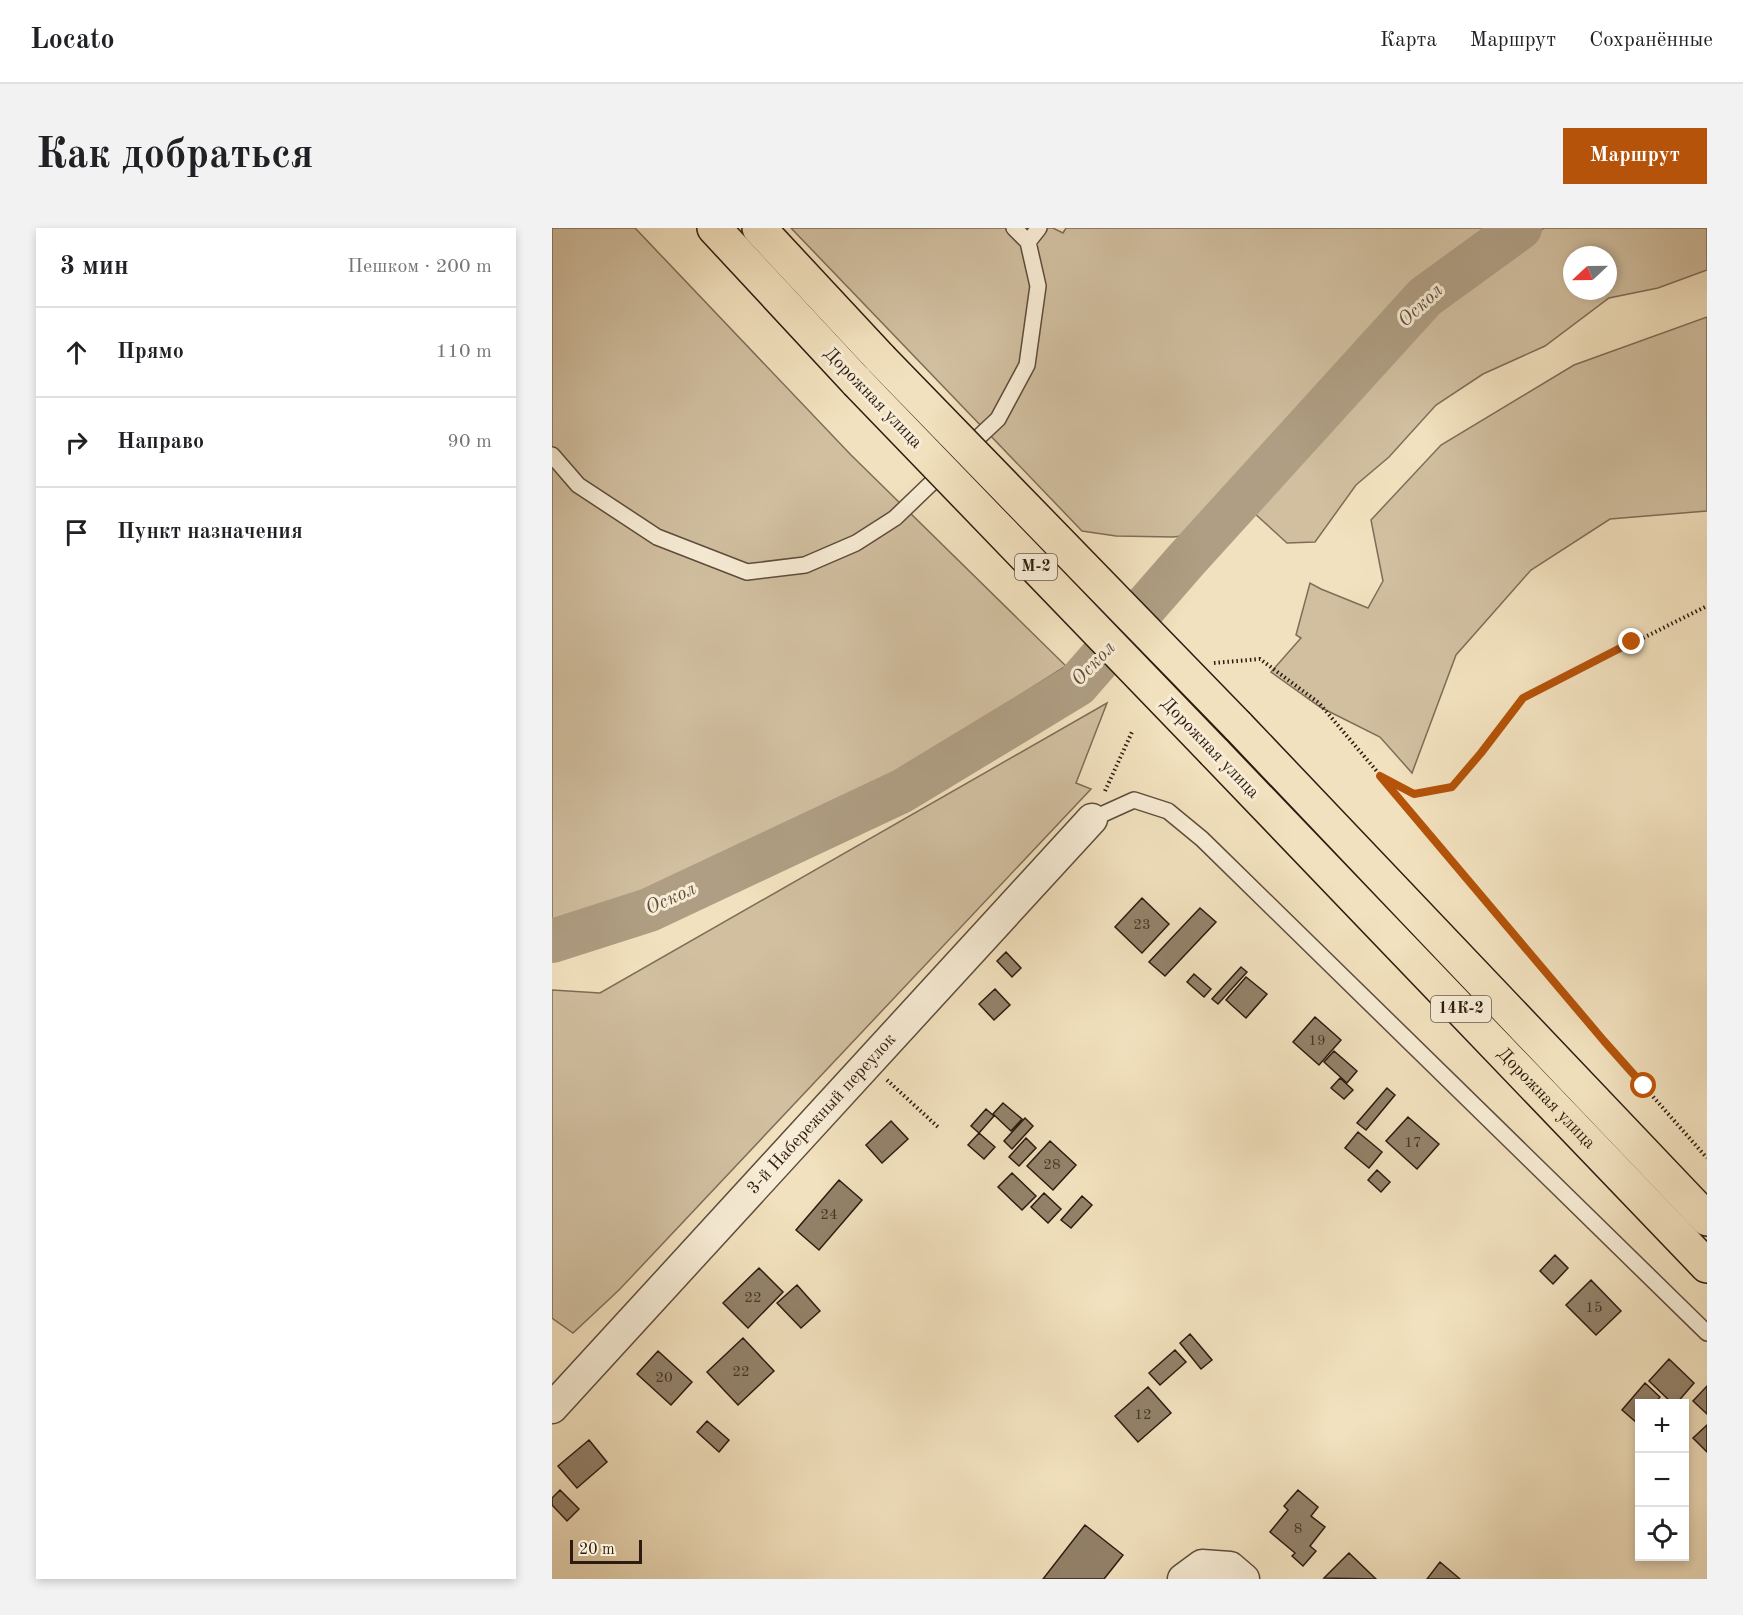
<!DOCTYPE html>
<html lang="ru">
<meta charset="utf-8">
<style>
:root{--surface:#fff;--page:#f2f2f2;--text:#202124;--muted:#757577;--line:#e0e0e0;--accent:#b45309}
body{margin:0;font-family:"Old Standard TT",serif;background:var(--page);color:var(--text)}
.controls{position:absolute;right:18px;bottom:18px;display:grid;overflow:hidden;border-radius:0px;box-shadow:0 3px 9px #0003}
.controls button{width:54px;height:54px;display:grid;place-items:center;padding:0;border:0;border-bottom:2px solid var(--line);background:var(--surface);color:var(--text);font:30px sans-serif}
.compass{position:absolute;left:1011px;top:18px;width:54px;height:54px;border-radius:50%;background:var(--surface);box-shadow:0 3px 9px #0003;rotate:248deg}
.scale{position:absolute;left:18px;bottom:15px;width:72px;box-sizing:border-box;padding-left:6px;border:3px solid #2d1b10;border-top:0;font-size:16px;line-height:21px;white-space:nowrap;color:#2d1b10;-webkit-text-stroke:4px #f7ecd5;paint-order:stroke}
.stop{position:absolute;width:18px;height:18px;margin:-14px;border:4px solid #b45309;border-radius:50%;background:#fff}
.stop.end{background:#b45309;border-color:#fff;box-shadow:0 2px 6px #0008}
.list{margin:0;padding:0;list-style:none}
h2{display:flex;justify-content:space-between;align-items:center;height:78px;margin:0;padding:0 24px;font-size:26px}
h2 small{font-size:20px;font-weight:400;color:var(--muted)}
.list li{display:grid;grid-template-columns:39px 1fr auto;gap:18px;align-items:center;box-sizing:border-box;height:90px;padding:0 24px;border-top:2px solid var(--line)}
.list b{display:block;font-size:22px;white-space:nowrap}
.list em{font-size:20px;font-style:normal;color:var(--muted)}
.icon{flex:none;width:33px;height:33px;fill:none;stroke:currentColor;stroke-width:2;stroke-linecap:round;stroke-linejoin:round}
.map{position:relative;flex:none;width:1155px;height:1351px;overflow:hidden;border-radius:0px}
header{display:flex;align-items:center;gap:36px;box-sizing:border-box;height:84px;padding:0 30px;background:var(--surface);border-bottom:2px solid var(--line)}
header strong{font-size:28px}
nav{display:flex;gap:33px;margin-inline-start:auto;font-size:21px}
.intro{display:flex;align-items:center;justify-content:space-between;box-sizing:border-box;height:144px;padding:0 36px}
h1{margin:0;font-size:42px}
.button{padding:15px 27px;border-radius:0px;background:var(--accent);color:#fff;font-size:21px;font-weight:700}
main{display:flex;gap:36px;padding:0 36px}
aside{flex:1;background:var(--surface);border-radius:0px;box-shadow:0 3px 9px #0003}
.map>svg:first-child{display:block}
.green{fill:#d1bfa0;stroke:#7f6d58;stroke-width:1.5;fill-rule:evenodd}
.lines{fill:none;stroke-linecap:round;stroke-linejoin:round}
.river{stroke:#af9e83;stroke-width:44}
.building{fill:#93826a;stroke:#2d1b10;stroke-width:1.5}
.service-casing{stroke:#5e4c3c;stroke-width:18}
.minor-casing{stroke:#5e4c3c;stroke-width:33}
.primary-casing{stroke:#2d1b10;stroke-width:36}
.path{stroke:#2d1b10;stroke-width:4;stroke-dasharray:1.5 3;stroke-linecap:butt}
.service{stroke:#f7ecd5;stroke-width:15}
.minor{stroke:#f7ecd5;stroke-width:30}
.primary{stroke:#f2e1be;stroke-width:33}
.primary-bridge-casing{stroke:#2d1b10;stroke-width:36;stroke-linecap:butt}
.primary-bridge{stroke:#f2e1be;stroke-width:33}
.route{stroke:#b45309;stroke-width:8}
.labels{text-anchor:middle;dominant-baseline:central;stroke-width:6;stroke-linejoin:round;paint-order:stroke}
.number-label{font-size:15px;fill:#463526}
.shield{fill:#f7ecd5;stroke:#6a5a4b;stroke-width:1.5}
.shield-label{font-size:16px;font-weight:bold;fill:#2d1b10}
.street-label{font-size:18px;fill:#2d1b10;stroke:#f7ecd5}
.water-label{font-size:20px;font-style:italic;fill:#614f3e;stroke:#f7ecd5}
</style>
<header>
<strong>Locato</strong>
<nav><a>Карта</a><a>Маршрут</a><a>Сохранённые</a></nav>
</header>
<div class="intro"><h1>Как добраться</h1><a class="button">Маршрут</a></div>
<main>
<aside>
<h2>3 мин<small>Пешком · 200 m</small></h2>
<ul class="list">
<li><svg class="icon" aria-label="ahead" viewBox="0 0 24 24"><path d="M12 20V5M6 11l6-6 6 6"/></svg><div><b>Прямо</b></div><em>110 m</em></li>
<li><svg class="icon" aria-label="right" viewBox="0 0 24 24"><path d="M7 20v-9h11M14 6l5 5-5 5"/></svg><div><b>Направо</b></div><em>90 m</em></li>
<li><svg class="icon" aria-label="arrive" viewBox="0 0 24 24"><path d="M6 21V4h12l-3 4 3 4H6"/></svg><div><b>Пункт назначения</b></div></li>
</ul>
</aside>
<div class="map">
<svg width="1155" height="1351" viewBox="0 0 1155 1351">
<rect width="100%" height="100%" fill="#f2e1be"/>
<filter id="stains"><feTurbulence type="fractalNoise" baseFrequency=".00333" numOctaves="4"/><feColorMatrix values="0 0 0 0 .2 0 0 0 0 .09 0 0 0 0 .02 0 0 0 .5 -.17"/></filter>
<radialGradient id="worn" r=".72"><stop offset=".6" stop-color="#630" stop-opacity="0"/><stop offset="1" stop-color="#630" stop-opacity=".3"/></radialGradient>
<path class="green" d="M0 0H83L299 227 514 438 309 568 140 646 0 698Z
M239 0H501L511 5 514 0H954L868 63 654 305 621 309 564 308 530 303Z
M992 0H1155V42L1106 60 1057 70 993 118 931 146 884 177 837 229 804 257 763 314 735 315 701 284 895 70ZM1020 27H1056V63H1020Z
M1155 89V283L1058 291 979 342 904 427 860 545 828 509 768 479 719 444 749 410 744 407 758 355 769 361 816 380 831 353 819 292 889 217 1022 137Z
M555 475 524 555 539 561 67 1062 21 1105 0 1090V762L48 765Z"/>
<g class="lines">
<path class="river" d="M0 713 97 682 350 563 525 457 635 331 873 69 968 0"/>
</g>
<path class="building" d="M590 670 617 696 590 725 563 699Z
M648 680 664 694 613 748 597 734Z
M454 724 469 740 460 749 445 733Z
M689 739 695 744 666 776 660 771Z
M642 746 659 761 652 769 635 754Z
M694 749 715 766 694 790 674 772Z
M443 761 458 777 442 792 427 776Z
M763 789 789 812 767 837 741 814Z
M782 823 805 843 795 855 772 834Z
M788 850 801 862 792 871 779 860Z
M835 860 843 867 814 902 805 895Z
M451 875 470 891 459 903 441 886Z
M434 881 442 888 427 905 419 898Z
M856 889 887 916 865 941 834 913Z
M473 890 481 898 460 921 452 913Z
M339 893 356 911 330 935 314 917Z
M806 904 830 924 817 940 793 920Z
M427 905 443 919 432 931 416 917Z
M474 910 484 920 467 938 457 929Z
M498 913 524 937 501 962 475 938Z
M825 942 838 954 829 964 816 952Z
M460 945 484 968 470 982 446 959Z
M287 952 310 972 267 1022 244 1002Z
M492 965 509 981 496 995 479 979Z
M530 968 540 977 519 1000 509 992Z
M1003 1027 1016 1040 1001 1056 988 1043Z
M207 1040 231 1064 196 1100 171 1075Z
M1039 1052 1069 1083 1044 1107 1014 1077Z
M245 1057 268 1083 249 1100 225 1075Z
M638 1106 660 1132 649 1141 628 1115Z
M191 1110 222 1143 186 1177 155 1144Z
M623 1122 634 1134 608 1157 597 1145Z
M106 1123 140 1154 119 1177 85 1146Z
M1117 1131 1142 1155 1124 1176H1121L1097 1153Z
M1093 1155 1108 1169 1102 1176H1088V1192L1085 1195 1070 1182Z
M1155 1158V1186L1141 1173Z
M596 1159 619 1185 586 1214 563 1188Z
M155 1193 177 1212 167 1224 145 1204Z
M1155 1197V1224L1141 1210Z
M37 1212 55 1234 25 1260 6 1238Z
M8 1262 27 1281 15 1293 0 1277V1270Z
M746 1262 766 1279 759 1288 773 1299 758 1318 764 1323 751 1338 740 1328 743 1325 718 1304 736 1282 732 1278Z
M533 1297 571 1327 552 1351H491Z
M797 1325 824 1351 772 1350Z
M888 1334 908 1351H875Z"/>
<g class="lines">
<g class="service-casing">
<path id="service" d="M462 0 476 14
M413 222 446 191 475 137 486 58 476 14 487 0
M0 227 26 257 105 309 195 344 253 337 304 315 343 290 394 241
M540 591 582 572 616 583 650 611 1155 1105"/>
</g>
<g class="minor-casing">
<g id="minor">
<path id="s1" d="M0 1180 540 591"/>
<path d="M631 1351 650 1337 678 1339 692 1351"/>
</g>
</g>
<g class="primary-casing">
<g id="primary">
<path d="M162 0 305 154"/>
<path d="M207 0 329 131"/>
<path d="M685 497 1155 991"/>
<path id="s2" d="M662 524 1155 1038"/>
</g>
</g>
<path class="path" d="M662 435 708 431 767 475 828 547 862 566 900 559 929 525 971 470 1155 378
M830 550 1052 813 1155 930
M553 563 580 504
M335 852 386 899"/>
<use href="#service" class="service"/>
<use href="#minor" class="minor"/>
<use href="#primary" class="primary"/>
<g class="primary-bridge-casing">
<path id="primary-bridge" d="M329 131 685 497
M305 154 662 524"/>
</g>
<use href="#primary-bridge" class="primary-bridge"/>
</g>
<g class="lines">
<path class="route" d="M1080 414 971 470 929 525 900 559 862 566 828 548 1052 813 1092 858"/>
</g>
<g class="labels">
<g class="number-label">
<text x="590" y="697">23</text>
<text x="765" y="813">19</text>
<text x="861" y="915">17</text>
<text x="500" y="937">28</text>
<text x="277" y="987">24</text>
<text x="201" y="1070">22</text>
<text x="1042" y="1080">15</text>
<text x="189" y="1144">22</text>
<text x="112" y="1150">20</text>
<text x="591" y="1187">12</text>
<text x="746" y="1301">8</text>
</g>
<g class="shield">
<rect x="463" y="326" width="42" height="26" rx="4.5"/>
<rect x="879" y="768" width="60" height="26" rx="4.5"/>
</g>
<g class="shield-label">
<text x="484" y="339">М-2</text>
<text x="909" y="781">14К-2</text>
</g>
<g class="street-label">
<text transform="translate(321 170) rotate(46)">Дорожная улица</text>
<text transform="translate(658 520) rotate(46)">Дорожная улица</text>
<text stroke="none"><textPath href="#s2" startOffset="480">Дорожная улица</textPath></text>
<text stroke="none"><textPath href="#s1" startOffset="399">3-й Набережный переулок</textPath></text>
</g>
<g class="water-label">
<text transform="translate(869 78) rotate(-43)">Оскол</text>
<text transform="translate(542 436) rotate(-46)">Оскол</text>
<text transform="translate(119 671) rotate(-24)">Оскол</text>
</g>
</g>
<rect width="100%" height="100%" filter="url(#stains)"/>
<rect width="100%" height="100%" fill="url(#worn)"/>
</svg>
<div class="controls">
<button>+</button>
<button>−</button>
<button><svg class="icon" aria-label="locate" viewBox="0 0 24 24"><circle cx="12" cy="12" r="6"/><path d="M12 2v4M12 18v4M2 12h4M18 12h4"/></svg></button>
</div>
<svg class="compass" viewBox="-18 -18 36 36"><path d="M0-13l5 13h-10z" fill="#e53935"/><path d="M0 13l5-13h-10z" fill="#757577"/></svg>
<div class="scale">20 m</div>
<div class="stop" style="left:1092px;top:858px"></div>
<div class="stop end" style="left:1080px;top:414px"></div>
</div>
</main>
